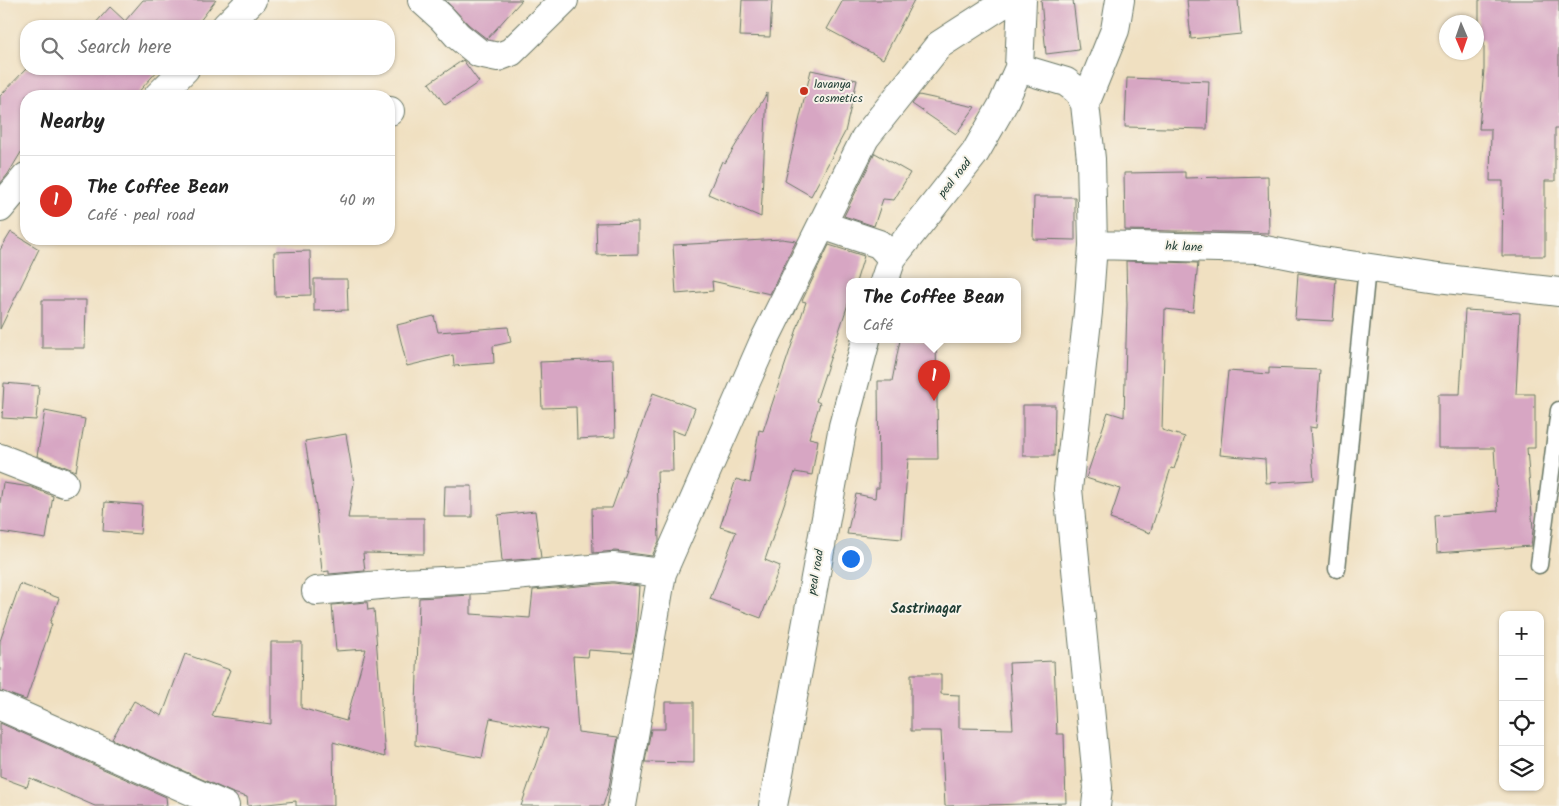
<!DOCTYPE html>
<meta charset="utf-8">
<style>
:root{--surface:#fff;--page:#f2f2f2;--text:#222;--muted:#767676;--line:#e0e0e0;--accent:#d93025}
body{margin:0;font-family:Kalam,sans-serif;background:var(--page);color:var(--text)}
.controls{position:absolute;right:15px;bottom:15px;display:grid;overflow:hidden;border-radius:10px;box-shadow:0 1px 4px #0004}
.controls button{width:45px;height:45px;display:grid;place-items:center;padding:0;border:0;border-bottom:1px solid var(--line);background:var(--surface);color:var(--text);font:25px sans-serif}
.compass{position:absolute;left:1439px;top:15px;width:45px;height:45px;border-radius:50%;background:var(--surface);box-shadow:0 1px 4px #0004;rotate:178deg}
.you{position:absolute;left:850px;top:558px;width:18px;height:18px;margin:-12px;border:4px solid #fff;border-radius:50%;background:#1a73e8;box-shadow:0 0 0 8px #1a73e833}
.badge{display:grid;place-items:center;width:32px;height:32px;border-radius:50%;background:var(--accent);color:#fff;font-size:16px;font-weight:700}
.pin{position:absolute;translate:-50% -41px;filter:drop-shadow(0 1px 2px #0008)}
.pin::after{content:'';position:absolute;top:26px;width:18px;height:15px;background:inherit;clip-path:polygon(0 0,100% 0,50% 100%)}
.popup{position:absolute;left:846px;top:278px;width:175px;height:65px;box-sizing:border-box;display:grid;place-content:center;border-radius:10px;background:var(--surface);filter:drop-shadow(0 1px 4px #0005);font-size:16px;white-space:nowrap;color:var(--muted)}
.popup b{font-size:19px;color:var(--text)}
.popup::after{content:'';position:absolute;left:50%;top:100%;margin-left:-10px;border:10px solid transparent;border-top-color:var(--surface)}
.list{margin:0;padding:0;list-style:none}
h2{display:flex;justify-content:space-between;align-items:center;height:65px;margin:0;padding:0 20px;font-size:21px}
h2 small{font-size:16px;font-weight:400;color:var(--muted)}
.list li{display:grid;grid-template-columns:32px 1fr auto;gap:15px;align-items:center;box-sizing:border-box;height:90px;padding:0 20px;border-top:1px solid var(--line)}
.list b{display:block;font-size:19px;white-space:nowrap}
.list p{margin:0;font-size:16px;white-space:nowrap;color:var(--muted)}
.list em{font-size:16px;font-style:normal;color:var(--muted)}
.icon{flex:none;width:28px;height:28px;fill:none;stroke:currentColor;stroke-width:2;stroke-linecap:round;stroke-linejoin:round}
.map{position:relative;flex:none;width:1559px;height:806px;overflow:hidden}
.search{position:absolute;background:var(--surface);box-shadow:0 1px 4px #0004;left:20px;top:20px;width:375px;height:55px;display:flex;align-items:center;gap:12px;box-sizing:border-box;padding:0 18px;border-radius:20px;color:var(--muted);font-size:19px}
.panel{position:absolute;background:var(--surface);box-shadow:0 1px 4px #0004;left:20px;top:90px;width:375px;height:155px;border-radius:20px}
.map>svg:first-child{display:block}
.building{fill:#d7a6c3}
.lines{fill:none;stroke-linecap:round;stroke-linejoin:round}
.service-casing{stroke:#687665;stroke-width:19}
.minor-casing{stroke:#687665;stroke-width:30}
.service{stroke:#fff;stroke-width:16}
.minor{stroke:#fff;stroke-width:28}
.poi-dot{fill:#c8321e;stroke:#f7f3e8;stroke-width:2}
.labels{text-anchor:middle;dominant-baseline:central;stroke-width:4;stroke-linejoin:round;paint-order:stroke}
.poi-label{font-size:12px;fill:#1f3d34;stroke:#f7f3e8;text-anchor:start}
.street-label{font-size:12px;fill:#1f3d34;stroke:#f7f3e8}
.neighbourhood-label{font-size:14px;font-weight:bold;fill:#1f3d34;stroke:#f7f3e8}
</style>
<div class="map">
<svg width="1559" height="806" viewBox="0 0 1559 806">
<rect width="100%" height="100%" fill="#f7f3e8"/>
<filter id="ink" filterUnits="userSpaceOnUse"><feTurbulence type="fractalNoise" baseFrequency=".02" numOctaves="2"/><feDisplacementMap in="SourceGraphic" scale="10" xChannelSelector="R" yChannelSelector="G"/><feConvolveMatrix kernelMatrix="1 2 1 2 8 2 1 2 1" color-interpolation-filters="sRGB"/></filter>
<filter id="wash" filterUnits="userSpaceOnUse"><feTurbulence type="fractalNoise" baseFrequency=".0096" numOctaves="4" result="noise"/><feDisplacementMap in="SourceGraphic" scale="20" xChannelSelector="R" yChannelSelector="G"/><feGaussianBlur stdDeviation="1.12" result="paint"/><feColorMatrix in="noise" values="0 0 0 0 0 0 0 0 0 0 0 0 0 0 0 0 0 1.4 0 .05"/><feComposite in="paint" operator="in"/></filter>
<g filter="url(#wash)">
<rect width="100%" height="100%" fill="#f0e0c1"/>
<g id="blocks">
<path class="building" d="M143 0H216L196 26H93L110 7 125 21Z
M445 0H522L487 39 469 25Z
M742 0H772L770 37 740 36Z
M843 0H914L883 59 827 29Z
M1041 0H1073L1079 50 1046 54Z
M1187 0H1238L1241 34 1191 39Z
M1479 0H1559V128H1555V181H1545V256H1502L1503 181H1490L1491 129H1479L1484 69V39H1479Z
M463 60 479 82 445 105 429 83Z
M26 69H159L135 96H26V144L8 174 0 184V96Z
M811 70 857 80 845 132 811 196 785 181Z
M1127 78 1209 81 1207 129 1125 127Z
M767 93 761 217 708 194 722 161 725 163Z
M919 95 975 107 956 134 912 104Z
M875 153 910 173 894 200 883 199 874 226 844 216Z
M1185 172V178L1268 176 1269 233 1125 230 1124 173Z
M1034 197H1075V240L1033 239Z
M638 222V254L597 255 596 223Z
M11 232 39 249 0 329V250Z
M782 239 796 241 770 294 712 281 713 291 676 294 673 245Z
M829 245 864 256 856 282H850V298L816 401 820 403 809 438 818 440 812 475 795 472 765 560 780 566 761 618 710 599 736 532 720 527 736 479 750 483 759 430 763 431 806 302 802 301Z
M310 251 311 295 275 296 274 252Z
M1126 261 1198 263 1193 312 1165 309 1162 430 1185 437 1174 469 1171 468 1150 533 1110 519 1120 489 1086 478 1108 412 1124 417 1127 305Z
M1298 273 1336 279 1333 321 1295 319Z
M314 279H347L348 310 314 311Z
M42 300H86L85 348H42Z
M1465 310 1520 313 1516 394H1535V448H1527L1533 530 1531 546 1437 553 1435 516 1498 511 1494 448H1438V394H1460Z
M434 316 438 332 508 327 511 342 493 346 494 363 454 366 453 355 407 366 397 325Z
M900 340H936L938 459H908L902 539 847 534 856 494 875 498 876 488H879L878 381H892Z
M613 359 615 437 577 439 576 407 542 408 540 362Z
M1269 368 1320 370 1316 428 1310 427 1314 480 1266 483 1265 459 1220 455 1228 371 1269 374Z
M4 383 39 386 36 420 2 418Z
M653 393 695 408 685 435 672 430 673 471H657L659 541 652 556 615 551 593 553 592 508H612Z
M1023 405H1055L1054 456H1023Z
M45 411 85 419 76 471 37 456Z
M346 434 354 483 348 518H424V554L363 553 365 571 329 574V571L322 572 316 507 305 441Z
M3 483 31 487 53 496 46 539 0 532V502Z
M445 486H472V517H444Z
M105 502 142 505 140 534 103 531Z
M535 511 541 558 502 561 498 515Z
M613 583 639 586 636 633 632 653 589 650 588 657 573 656 578 732 618 737 609 787 603 806H521L548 729 490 718 482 758 415 745 419 598 471 595V614L530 618 533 590Z
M20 584 59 598 50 623 52 624 26 700 0 691V641Z
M367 602 368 610 374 609 385 757 333 742 334 806H296V801L248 806 247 797 233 793 112 739 134 701 162 716 185 654 230 670 212 716 271 724V642H302L301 708 346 721 366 649 336 651 332 605Z
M1054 661 1057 734H1064L1066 803 945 806 941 731H911V674H941V694L959 695V728L1013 729 1009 663Z
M665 702H694V763L645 762 651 729H665Z
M0 723 166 797 167 806H95L30 778 27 787 0 777Z"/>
</g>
</g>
<g filter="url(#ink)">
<use href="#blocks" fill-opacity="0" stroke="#687665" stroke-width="1"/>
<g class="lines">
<g class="service-casing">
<path id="service" d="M1539 565 1559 410
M1337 569 1367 268"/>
</g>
<g class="minor-casing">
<path id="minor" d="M422 0 442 18 458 36 479 53 498 57 511 52 564 0
M226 26 252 0
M1019 68 1066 82 1078 91 1085 104 1091 159 1093 245 1260 249 1316 260 1438 278 1559 292
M158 96 185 69
M1085 104 1115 30 1120 0
M389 111H390
M0 208 26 177
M822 225 879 244 892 258
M1093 245 1088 312 1068 489 1098 788 1096 806
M884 282 892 258 975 153 1002 106 1019 68 1022 0
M0 458 64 483
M316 591 402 583 482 579 613 567 662 573
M0 706 225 806
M622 806 662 573 763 343 865 138 939 45 1009 0
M773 806 843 426 866 340"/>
</g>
<use href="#service" class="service"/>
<use href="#minor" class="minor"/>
</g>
</g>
<circle class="poi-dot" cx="804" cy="91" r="5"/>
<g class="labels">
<g class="poi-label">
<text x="814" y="84">lavanya<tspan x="814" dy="14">cosmetics</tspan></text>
</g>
<g class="street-label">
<text transform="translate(955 178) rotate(-52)">peal road</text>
<text transform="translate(1184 247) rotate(2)">hk lane</text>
<text transform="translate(816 572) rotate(-80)">peal road</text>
</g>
<g class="neighbourhood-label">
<text x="926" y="609">Sastrinagar</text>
</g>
</g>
</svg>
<div class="controls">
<button>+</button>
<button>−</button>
<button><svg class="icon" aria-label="locate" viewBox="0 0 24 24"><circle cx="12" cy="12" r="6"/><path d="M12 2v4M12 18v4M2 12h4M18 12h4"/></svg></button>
<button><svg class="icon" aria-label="layers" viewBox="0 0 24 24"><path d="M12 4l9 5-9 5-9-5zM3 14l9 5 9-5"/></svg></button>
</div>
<svg class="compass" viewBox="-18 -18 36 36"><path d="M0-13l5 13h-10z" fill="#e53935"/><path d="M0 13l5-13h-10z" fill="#767676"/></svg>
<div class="you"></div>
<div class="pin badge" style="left:934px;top:401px">1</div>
<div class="popup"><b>The Coffee Bean</b>Café</div>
<div class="search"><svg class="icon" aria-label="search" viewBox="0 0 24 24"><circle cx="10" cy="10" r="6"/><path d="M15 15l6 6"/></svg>Search here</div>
<section class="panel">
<h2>Nearby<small></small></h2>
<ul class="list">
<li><span class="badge">1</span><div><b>The Coffee Bean</b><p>Café · peal road</p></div><em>40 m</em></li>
</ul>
</section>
</div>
